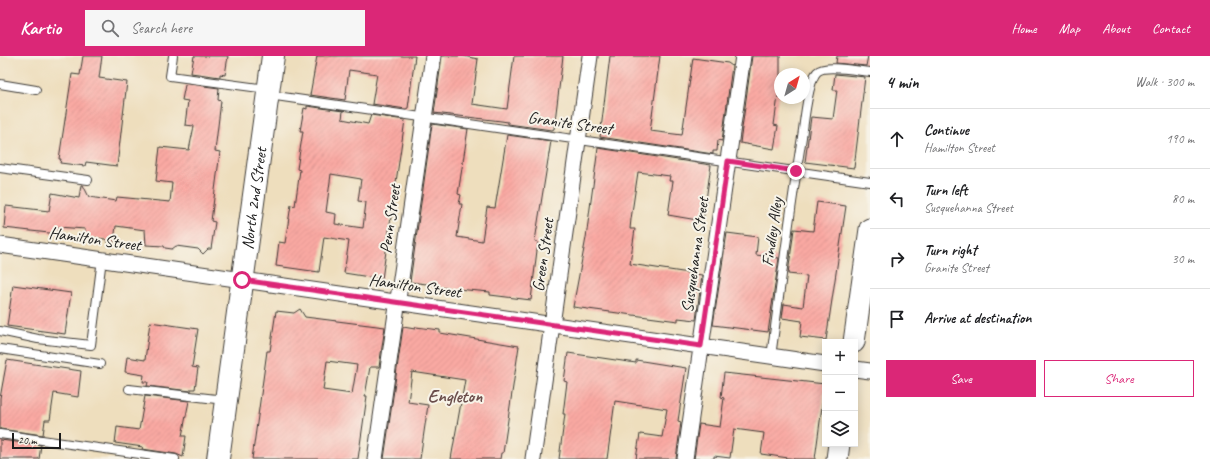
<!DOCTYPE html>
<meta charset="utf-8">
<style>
:root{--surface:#fff;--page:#f6f6f6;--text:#202124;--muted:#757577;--line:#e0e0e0;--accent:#db2777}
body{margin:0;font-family:Caveat,sans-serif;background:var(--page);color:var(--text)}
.controls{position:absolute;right:12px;bottom:12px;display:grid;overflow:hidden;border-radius:0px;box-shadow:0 2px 10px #0003}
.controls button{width:36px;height:36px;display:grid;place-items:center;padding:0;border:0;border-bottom:1px solid var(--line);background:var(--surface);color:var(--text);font:20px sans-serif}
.compass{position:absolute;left:774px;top:12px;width:36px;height:36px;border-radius:50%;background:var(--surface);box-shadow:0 2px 10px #0003;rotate:37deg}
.scale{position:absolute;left:12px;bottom:10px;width:49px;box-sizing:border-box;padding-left:4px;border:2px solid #1c1c1c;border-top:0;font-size:11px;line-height:14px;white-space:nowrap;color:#1c1c1c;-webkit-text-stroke:3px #f7f3e8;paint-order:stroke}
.stop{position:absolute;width:12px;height:12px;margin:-9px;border:3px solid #db2777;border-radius:50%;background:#fff}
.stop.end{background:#db2777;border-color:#fff;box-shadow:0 1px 4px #0008}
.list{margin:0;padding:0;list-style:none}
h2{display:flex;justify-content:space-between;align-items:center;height:52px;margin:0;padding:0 16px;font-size:17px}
h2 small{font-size:13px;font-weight:400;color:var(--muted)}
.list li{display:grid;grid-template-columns:26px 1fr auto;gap:12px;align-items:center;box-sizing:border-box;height:60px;padding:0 16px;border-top:1px solid var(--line)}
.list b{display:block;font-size:15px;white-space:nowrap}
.list p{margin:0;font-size:13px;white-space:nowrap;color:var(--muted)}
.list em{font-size:13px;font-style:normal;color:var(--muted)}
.actions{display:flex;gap:8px;padding:12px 16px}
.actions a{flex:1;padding:9px 0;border:1px solid var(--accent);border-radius:0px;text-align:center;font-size:14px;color:var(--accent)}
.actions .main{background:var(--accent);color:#fff}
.icon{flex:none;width:22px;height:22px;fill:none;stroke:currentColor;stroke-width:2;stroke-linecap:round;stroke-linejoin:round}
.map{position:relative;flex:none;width:870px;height:403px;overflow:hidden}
header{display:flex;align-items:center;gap:24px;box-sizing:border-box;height:56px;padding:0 20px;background:var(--accent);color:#fff}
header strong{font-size:19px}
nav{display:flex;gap:22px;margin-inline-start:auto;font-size:14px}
.search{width:280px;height:36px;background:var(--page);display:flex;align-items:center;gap:10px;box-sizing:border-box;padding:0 14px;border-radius:0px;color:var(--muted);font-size:15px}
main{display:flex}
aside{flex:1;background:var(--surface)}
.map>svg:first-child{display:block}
.building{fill:url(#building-hatch);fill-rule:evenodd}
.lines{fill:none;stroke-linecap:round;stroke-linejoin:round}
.lane-casing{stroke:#3c3934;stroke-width:10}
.street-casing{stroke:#3c3934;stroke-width:17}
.secondary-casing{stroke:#3c3934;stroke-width:23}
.primary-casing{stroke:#3c3934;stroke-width:24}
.lane{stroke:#fff;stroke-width:8}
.street{stroke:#fff;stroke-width:15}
.secondary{stroke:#fff;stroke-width:21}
.primary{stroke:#fff;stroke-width:22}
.route{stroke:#db2777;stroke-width:5}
.labels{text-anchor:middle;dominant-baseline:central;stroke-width:4;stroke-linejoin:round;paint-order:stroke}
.street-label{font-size:17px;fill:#1c1c1c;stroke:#f7f3e8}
.neighbourhood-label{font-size:18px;font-weight:bold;fill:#6a4d4b;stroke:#f7f3e8}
</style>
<header>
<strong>Kartio</strong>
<div class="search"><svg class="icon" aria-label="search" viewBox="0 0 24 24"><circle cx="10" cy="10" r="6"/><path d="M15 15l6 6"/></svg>Search here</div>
<nav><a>Home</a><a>Map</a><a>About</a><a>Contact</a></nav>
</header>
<main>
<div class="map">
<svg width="870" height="403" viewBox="0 0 870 403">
<defs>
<pattern id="building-hatch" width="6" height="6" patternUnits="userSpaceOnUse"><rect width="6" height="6" fill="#faa9a3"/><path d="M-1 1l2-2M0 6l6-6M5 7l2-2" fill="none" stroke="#d6918c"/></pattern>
</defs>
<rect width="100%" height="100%" fill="#f7f3e8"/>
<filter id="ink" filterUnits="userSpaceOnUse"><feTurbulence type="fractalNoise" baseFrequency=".025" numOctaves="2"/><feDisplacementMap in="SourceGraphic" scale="8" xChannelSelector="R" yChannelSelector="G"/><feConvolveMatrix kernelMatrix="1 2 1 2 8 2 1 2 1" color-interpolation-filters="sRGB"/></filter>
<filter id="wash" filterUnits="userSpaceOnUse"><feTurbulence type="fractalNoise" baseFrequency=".012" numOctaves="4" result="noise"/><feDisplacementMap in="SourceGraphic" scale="16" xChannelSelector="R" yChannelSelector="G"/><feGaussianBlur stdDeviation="0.9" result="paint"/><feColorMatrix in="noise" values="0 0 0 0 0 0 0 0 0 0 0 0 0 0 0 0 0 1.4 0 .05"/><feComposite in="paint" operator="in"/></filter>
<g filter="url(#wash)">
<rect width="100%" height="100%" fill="#eedebd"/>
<g id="blocks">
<path class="building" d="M83 0H102L99 22 127 26 117 110 86 106 85 110 60 107 61 103H59L72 18 80 19Z
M194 0H228L225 19 220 18V21L191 17Z
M317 0H415L408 52 406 53 372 48 377 18 349 14 345 44 310 39Z
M442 0H463L478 3 472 48 507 53 514 0H563L554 73 552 74 508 68V66L501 65 434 57Z
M610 0H660L650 75 682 79 693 2 728 7 732 10 722 85 718 84 717 95H713V98L600 81Z
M752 0H780V41L778 40 774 69 778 70 774 93 740 87Z
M837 0H868L866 10 836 7Z
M835 18 865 21 854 112 805 106 811 61 833 63 837 34H833Z
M189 28 219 32 218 44 221 45 215 95 220 96 211 165 215 166 211 193H208L203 198 198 193 176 190 172 193 165 192 164 190 146 189 145 174 116 170 113 192 105 183 95 182 90 184 85 179V173L58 171V178L4 172 6 150 49 155 52 137 79 142 81 129H83L89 141 116 145 117 141 170 146 172 127 156 125 160 91 189 94 194 70 185 69 188 45 182 44 185 29Z
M307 50 343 55 342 63 368 68 371 59 405 64 382 223 344 217 349 185 324 181 319 216 276 210 279 186 285 187 291 149 295 150 300 114 297 113 303 75H300L304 52 307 53ZM331 118 361 123 358 145 366 146 363 172 335 168 336 158 326 156Z
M432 68 468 73 458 138 461 139 459 148H462L457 181 482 185 487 151 495 152 507 79 551 85 535 185 538 186 531 244 490 239V236L435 231V229L410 226Z
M598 92 711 109 703 165 668 159 673 125H669L670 120 638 116 631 163 630 173H635L630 208 702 219 696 264 678 262V265L573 251 586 182Z
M817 146 846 150 826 284 800 281 802 265 782 262 784 248 803 251 807 220 788 218 794 173 813 175Z
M727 177 758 181 756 199 779 202 768 276 713 269Z
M13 229 71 237 65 278 7 270Z
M300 253 305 261 385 271 379 311H370L365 340H367L358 403H252L267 295H270L276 255 294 257ZM327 305 357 309 352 338 323 334Z
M150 266 198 273 192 311 198 312 195 333H191V335L147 330 148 326H143L144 319 125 316 127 301 145 304Z
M403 271 415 273 416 271 440 274V277L519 290 503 397H501L500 403H451L465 324 412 316 408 346 428 349 420 403H384Z
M568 297 636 307V304L686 312 678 365 681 366 676 403H636L640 378 662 381 667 353 615 345 607 403H559L565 358H563L567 326 564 325Z
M7 304 81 315 78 341 54 337 50 364H45L43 379 0 373V342Z
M724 317 825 328 815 403H795L761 398 764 377 734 373 730 402 714 400V403H694L699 368 720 371 724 342 721 341Z
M145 340 189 345 182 380H186L183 401 176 398 142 393 143 391 115 387 117 371 139 374Z
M0 384 41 389 39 403H0Z"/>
</g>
</g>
<g filter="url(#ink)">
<use href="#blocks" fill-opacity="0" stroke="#3c3934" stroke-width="1"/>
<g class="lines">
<g class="lane-casing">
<path id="lane" d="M173 0 170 20 267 33
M0 28 36 34
M269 39 870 126
M0 112 88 124
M0 275 38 283 91 289 102 203
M0 293 100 308
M771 301C781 227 790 154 802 81 804 68 808 25 817 16 825 8 858 15 870 16
M129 333 225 344
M0 378 175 403"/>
</g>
<g class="street-casing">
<path id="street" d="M0 189 825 308
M855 313 870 315
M375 403 433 0
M533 403 590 0
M685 403 743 0"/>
</g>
<g class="secondary-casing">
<path id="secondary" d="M854 286 870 173
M837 403 839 388"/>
</g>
<g class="primary-casing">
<g id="primary">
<path id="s1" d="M218 403 273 0"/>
</g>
</g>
<use href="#lane" class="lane"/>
<use href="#street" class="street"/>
<use href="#secondary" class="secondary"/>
<use href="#primary" class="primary"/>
</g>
</g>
<g class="lines" filter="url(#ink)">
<path class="route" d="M242 224 701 290 728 105 796 115"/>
</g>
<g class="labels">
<g class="street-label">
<text transform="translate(570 67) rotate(8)">Granite Street</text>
<text stroke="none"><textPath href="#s1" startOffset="263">North 2nd Street</textPath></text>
<text transform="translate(390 163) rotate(-82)">Penn Street</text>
<text transform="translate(772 176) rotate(-82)">Findley Alley</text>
<text transform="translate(95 183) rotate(8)">Hamilton Street</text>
<text transform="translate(543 199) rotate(-82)">Green Street</text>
<text transform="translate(695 199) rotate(-82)">Susquehanna Street</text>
<text transform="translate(415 230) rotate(8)">Hamilton Street</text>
</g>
<g class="neighbourhood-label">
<text x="455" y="340">Engleton</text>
</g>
</g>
</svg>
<div class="controls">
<button>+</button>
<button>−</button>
<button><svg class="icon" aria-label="layers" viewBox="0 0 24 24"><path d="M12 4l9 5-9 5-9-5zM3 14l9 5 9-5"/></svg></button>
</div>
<svg class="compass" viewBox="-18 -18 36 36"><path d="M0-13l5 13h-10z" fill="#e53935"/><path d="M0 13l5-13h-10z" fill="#757577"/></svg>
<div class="scale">20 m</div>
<div class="stop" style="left:242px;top:224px"></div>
<div class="stop end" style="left:796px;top:115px"></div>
</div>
<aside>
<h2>4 min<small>Walk · 300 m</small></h2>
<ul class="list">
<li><svg class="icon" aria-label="ahead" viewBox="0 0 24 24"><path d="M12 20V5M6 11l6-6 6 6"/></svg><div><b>Continue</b><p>Hamilton Street</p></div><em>190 m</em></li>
<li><svg class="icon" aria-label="left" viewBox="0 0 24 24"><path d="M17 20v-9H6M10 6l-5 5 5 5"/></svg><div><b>Turn left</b><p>Susquehanna Street</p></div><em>80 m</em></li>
<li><svg class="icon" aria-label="right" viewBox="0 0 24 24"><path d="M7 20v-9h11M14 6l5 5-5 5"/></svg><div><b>Turn right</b><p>Granite Street</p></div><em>30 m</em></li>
<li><svg class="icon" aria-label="arrive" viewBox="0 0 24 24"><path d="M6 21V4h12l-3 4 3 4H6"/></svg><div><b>Arrive at destination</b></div></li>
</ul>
<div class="actions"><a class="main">Save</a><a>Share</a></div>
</aside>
</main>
